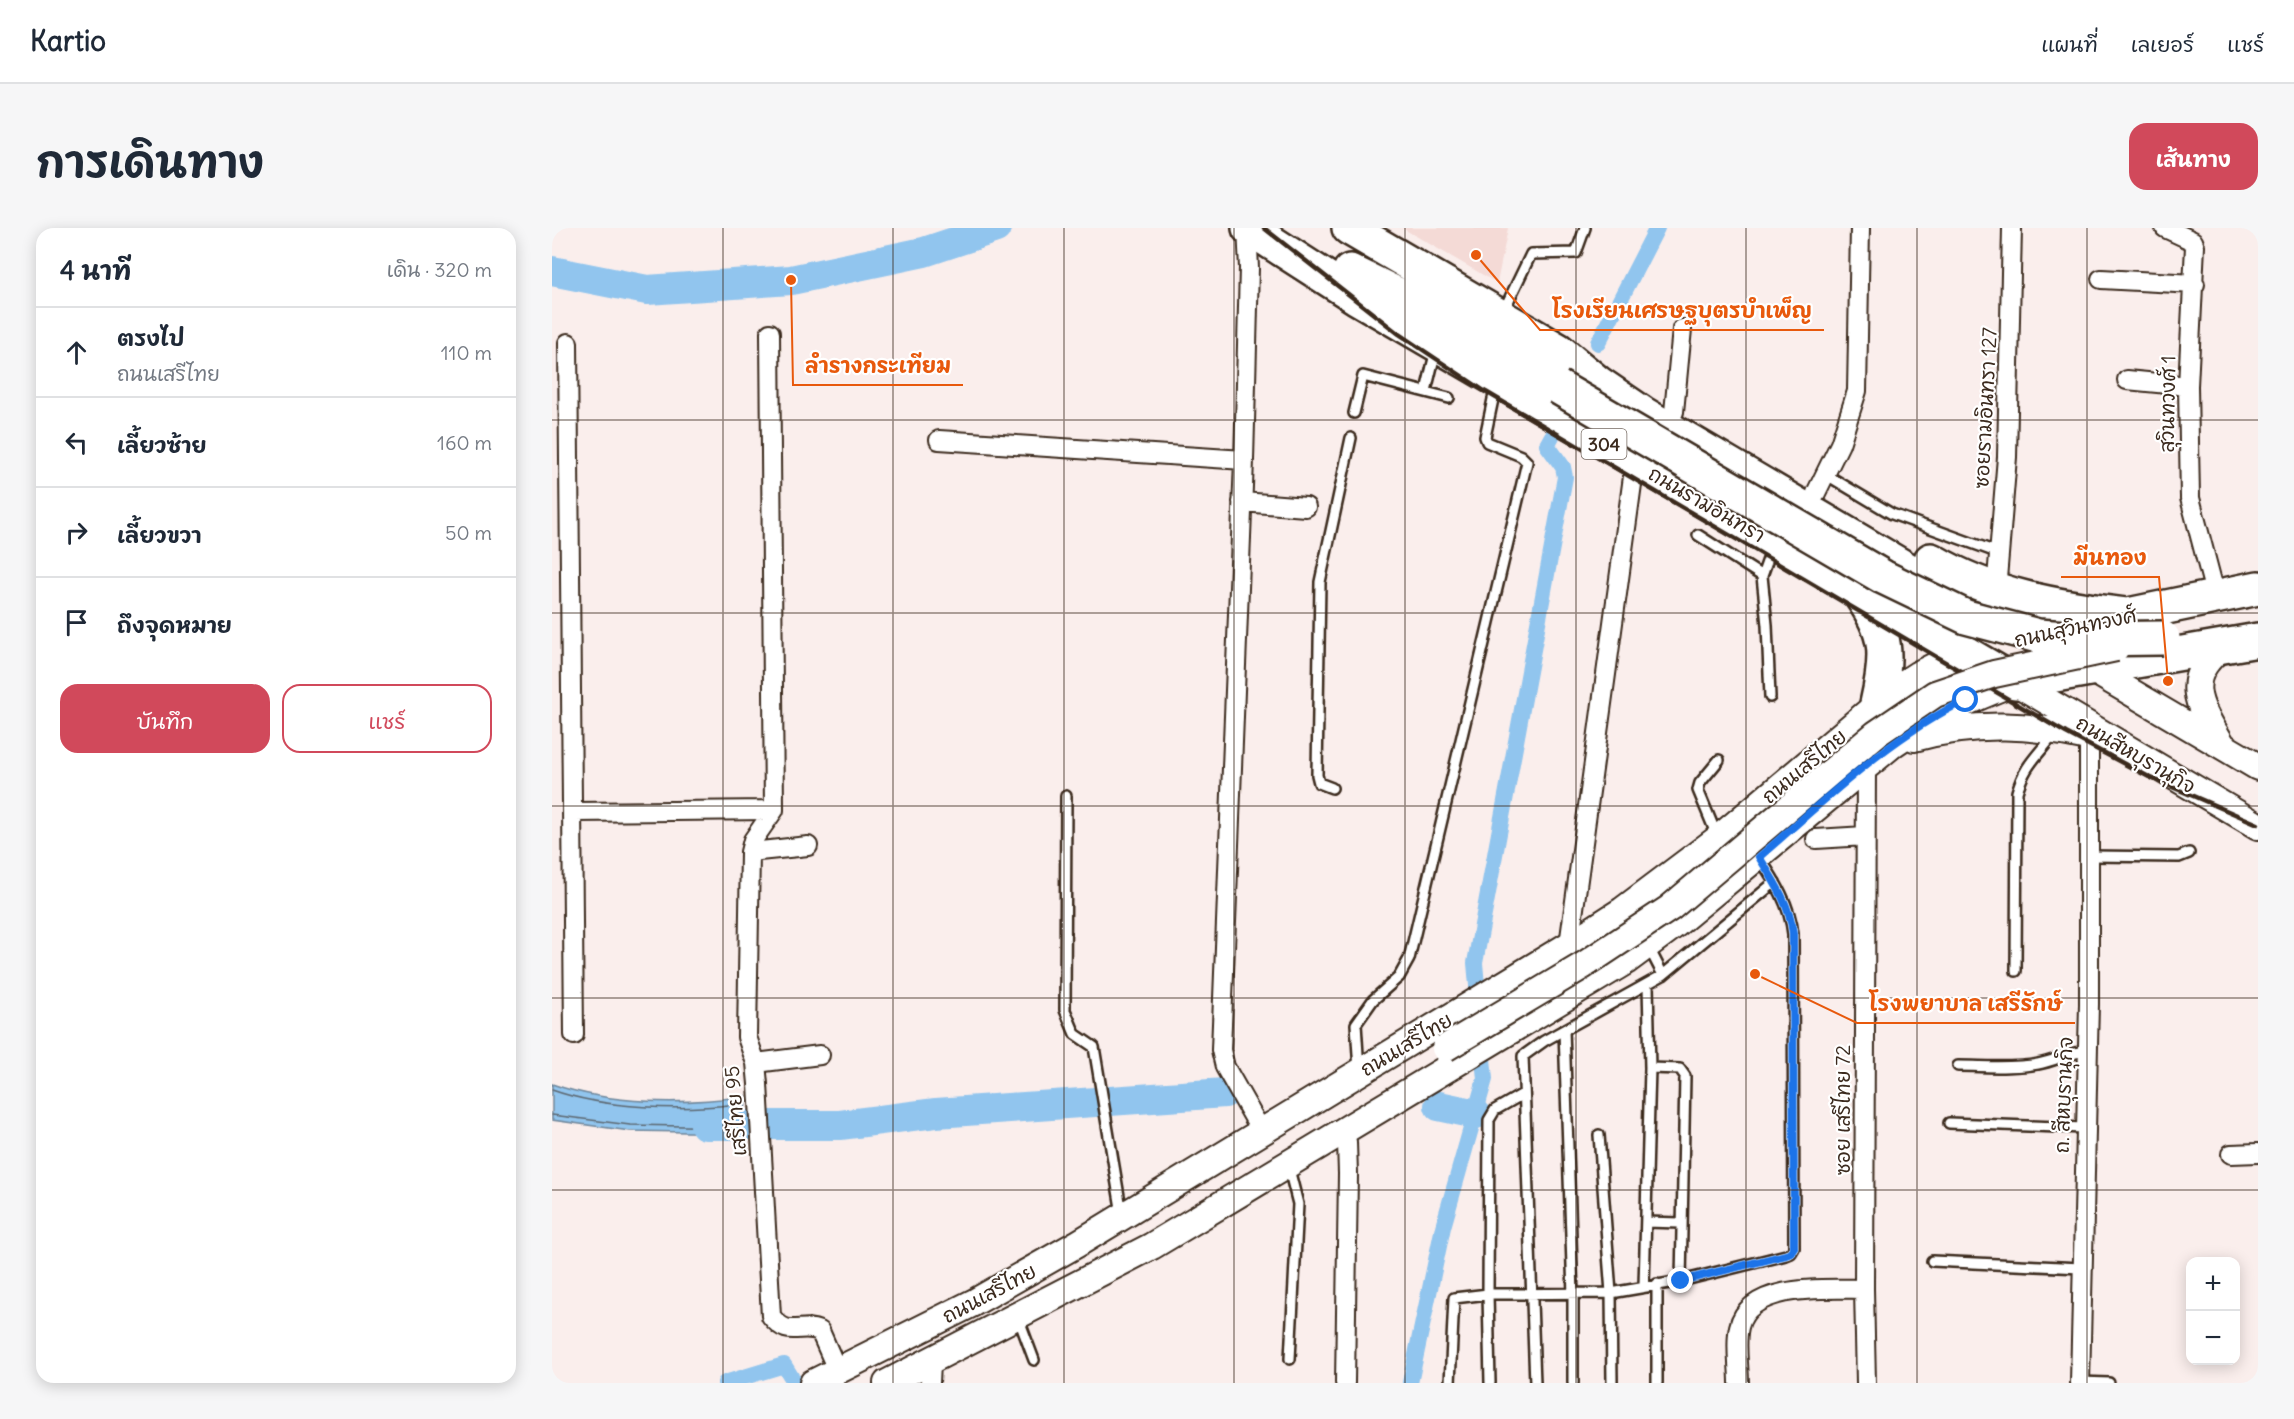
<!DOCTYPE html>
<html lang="th">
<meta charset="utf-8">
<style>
:root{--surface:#fff;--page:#f6f6f7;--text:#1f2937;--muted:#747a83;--line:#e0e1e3;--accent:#d1495b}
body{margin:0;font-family:Delius,"Playpen Sans Thai",sans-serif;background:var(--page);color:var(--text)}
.controls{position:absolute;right:18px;bottom:18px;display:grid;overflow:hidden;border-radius:12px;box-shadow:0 3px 15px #0003}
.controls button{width:54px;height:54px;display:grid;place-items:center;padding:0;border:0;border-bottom:2px solid var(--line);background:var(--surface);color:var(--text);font:30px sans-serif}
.stop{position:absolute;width:18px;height:18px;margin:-14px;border:4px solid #1a73e8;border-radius:50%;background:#fff}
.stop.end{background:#1a73e8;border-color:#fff;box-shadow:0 2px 6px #0008}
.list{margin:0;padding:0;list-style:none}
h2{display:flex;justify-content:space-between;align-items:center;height:78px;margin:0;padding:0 24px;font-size:26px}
h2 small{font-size:20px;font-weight:400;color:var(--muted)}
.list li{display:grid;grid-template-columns:39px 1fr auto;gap:18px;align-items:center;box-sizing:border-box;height:90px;padding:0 24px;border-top:2px solid var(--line)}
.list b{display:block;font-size:22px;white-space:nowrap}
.list p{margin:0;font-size:20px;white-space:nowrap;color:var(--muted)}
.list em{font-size:20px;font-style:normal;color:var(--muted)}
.actions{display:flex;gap:12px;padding:18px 24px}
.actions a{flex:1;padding:14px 0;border:2px solid var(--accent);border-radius:18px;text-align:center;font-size:21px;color:var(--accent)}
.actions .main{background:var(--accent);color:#fff}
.icon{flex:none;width:33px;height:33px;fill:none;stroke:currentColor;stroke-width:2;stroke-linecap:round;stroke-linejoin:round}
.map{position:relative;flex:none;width:1706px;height:1155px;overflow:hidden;border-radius:18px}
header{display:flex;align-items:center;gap:36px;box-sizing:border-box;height:84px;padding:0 30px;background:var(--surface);border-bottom:2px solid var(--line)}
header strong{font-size:28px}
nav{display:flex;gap:33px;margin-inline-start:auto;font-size:21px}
.intro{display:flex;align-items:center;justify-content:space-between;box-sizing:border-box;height:144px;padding:0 36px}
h1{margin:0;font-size:42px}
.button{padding:15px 27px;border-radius:18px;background:var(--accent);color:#fff;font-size:21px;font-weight:700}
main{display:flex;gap:36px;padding:0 36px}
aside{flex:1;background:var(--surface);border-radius:18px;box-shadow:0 3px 15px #0003}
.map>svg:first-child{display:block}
.built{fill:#f4dad6}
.water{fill:#91c5ee;stroke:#6f879b;stroke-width:1.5}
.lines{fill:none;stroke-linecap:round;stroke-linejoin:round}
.shore{stroke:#5d6871;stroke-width:1.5}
.canal{stroke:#91c5ee;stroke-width:16}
.river{stroke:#91c5ee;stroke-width:30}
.lane-casing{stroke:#3b2a1e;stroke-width:14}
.street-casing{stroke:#3b2a1e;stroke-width:22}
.secondary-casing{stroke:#3b2a1e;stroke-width:30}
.highway-casing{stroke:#3b2a1e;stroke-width:38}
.lane{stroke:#fff;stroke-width:9}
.street{stroke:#fff;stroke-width:18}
.secondary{stroke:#fff;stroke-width:26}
.highway{stroke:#fff;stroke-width:33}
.rail{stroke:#3b2a1e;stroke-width:4.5}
.secondary-bridge-casing{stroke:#3b2a1e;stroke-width:30;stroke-linecap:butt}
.highway-bridge-casing{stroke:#3b2a1e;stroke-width:38;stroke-linecap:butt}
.secondary-bridge{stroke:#fff;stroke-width:26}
.highway-bridge{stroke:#fff;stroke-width:33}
.route{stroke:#1a73e8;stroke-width:8}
.grid{fill:none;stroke:#3b2a1e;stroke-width:1.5;stroke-opacity:0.55}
.labels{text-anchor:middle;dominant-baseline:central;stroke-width:4.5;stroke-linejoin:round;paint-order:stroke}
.shield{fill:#fff;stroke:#766a62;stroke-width:1.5}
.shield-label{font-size:18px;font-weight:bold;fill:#3b2a1e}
.street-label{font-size:20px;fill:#3b2a1e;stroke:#fff}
.leader{fill:none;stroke:#e8590c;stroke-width:2}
.callout-dot{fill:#e8590c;stroke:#fff;stroke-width:2}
.callout-label{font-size:21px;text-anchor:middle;font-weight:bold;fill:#e8590c;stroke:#fff;stroke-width:4.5;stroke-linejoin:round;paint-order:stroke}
</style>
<header>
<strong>Kartio</strong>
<nav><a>แผนที่</a><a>เลเยอร์</a><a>แชร์</a></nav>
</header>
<div class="intro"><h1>การเดินทาง</h1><a class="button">เส้นทาง</a></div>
<main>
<aside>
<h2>4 นาที<small>เดิน · 320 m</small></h2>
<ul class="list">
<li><svg class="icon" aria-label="ahead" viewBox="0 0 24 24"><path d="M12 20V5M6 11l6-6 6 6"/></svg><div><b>ตรงไป</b><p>ถนนเสรีไทย</p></div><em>110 m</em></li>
<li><svg class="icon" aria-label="left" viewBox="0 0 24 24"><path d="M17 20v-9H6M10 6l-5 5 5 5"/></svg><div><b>เลี้ยวซ้าย</b></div><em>160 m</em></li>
<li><svg class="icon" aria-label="right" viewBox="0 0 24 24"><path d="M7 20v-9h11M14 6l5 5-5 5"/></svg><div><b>เลี้ยวขวา</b></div><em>50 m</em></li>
<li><svg class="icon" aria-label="arrive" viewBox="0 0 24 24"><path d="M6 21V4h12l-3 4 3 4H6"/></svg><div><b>ถึงจุดหมาย</b></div></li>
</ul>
<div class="actions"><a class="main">บันทึก</a><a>แชร์</a></div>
</aside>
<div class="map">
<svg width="1706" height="1155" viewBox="0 0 1706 1155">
<rect width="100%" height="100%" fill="#faeeec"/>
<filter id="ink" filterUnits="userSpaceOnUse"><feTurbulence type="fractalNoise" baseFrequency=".0167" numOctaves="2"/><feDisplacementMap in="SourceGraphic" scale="12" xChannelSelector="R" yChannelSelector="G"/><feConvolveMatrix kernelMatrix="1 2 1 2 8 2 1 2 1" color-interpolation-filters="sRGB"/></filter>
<g filter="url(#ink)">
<path class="built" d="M850 0H956L945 55Z"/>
<path class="water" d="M0 856C59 877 133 877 194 868L192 905 78 903 0 892Z"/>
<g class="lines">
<path class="shore" d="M0 862C53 881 129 883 185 876L188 879 187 897 184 899 78 897 0 887"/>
<path class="canal" d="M1046 115 1105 0
M927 780 923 735 1013 249 1011 239 995 217 1000 208
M173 1155 232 1137 243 1155
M858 1155 891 999 933 851 929 811"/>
<path class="river" d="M0 43 95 62 239 52 372 24 444 0
M887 878 924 886
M153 897H288L384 885 673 865"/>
<g class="lane-casing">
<path id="lane" d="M951 84 979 26 1024 25 1033 0
M874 163 884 122
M802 185 811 148 897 170
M1273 246 1340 286 1447 325
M1146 307 1210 348
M1218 469 1215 397 1210 348 1221 317
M780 560 767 555 765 547 768 354 799 210
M514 568 513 782 523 806 542 819 570 986
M1165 608 1146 562 1148 555 1167 532
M1538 628 1627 629 1637 625
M1096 718 1111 747
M1464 743 1465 564C1473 536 1485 529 1501 507
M1096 757 1098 840
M1012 802 1021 1067V1155
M1406 838C1432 838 1460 841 1486 836 1504 833 1517 824 1536 823
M807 842 804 796 821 772 847 749 857 731 975 234 969 228 935 214 933 209 944 157
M971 866 943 882 937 892 936 1066 1059 1065 1129 1053
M1397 895 1532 900
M1047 907 1059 1065 1060 1155
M736 937 746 976 738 1131
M1094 994 1128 995
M1380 1033 1529 1040
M1092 1058 1098 840 1128 841 1133 848 1129 1053 1234 1027 1239 1025 1242 1020 1241 706C1238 677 1223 653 1207 629
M466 1089 482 1132
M1528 1154 1557 1155
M898 1155 902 1070 936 1066 938 1155
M983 1155 971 828 992 813 1111 747 1223 654
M1105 1155V1056"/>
</g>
<g class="street-casing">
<path id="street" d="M695 0 697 40 692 232 669 822 673 839 710 904
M1613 0 1641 13 1643 18 1636 158 1638 270 1664 369
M1549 51 1643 56
M16 115 22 807
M1575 152 1636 158
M1122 184 1130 101
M387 212 692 232
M1264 265 1288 216 1305 163 1308 0
M690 274 754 279
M1444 363 1455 229 1460 0
M1314 537 1312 1061 1314 1155
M222 582 201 612 198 624 195 809 204 835 206 856 219 1088C237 1112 248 1094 268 1103L286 1144
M22 584 222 582 218 105
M1264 611 1313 608
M198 624 256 618
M1017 717 1083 234
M204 835 268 827
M791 901 795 914 796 946 793 1155
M1679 926 1706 925
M378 1155 379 1134
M1187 1155C1187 1138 1183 1116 1187 1099 1197 1054 1278 1061 1312 1061
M1528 1155 1537 776V509"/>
</g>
<g class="secondary-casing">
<path id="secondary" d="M1538 440 1706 539
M1362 510C1423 493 1482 496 1544 511
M1670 517C1647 478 1628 451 1671 418
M261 1155 421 1075 525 1016 1017 717 1070 683 1167 610 1345 460 1365 447 1411 424
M335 1155 600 1018 1074 733 1124 696 1341 516C1379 489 1418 471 1463 454L1706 598"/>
</g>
<g class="highway-casing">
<path id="highway" d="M697 0 804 69 1463 454 1706 412
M797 0 1006 122 1046 155 1090 185 1402 369
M798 43 871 79 1006 159
M1379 332C1440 368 1505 379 1574 387
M1307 365C1337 406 1336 428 1325 476
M1552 392 1706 360"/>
</g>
<use href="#lane" class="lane"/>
<use href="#street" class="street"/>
<use href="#secondary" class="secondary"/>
<use href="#highway" class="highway"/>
<path class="rail" d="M712 0 847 106 934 164 1514 505 1597 549 1706 596"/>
<g class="secondary-bridge-casing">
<path id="secondary-bridge" d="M893 820 1032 737 1118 680 1324 506 1383 466 1442 446 1564 420"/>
</g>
<g class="highway-bridge-casing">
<path id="highway-bridge" d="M1006 159 1331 349 1414 389 1486 408 1529 411 1611 410"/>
</g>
<use href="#secondary-bridge" class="secondary-bridge"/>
<use href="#highway-bridge" class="highway-bridge"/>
</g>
</g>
<g class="lines" filter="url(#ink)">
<path class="route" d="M1129 1053 1234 1027 1239 1025 1242 1020 1241 706C1238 677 1222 653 1207 629 1272 573 1335 510 1414 472"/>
</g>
<path class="grid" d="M171 0V1155M341 0V1155M512 0V1155M682 0V1155M853 0V1155M1024 0V1155M1194 0V1155M1365 0V1155M1535 0V1155M0 192H1706M0 385H1706M0 578H1706M0 770H1706M0 962H1706"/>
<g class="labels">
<rect class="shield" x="1029.5" y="201" width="45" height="30" rx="4.5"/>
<g class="shield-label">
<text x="1052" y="216">304</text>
</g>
<g class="street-label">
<text transform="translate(1615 176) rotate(-89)">สุวินทวงศ์ 1</text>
<text transform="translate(1433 180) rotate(-87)">ซอยรามอินทรา 127</text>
<text transform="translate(1155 276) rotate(30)">ถนนรามอินทรา</text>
<text transform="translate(1523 399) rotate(-12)">ถนนสุวินทวงศ์</text>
<text transform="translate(1584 526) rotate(30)">ถนนสีหบุรานุกิจ</text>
<text transform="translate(1252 538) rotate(-40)">ถนนเสรีไทย</text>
<text transform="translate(854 816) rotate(-31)">ถนนเสรีไทย</text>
<text transform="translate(1511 867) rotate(-88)">ถ. สีหบุรานุกิจ</text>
<text transform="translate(1290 882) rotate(-90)">ซอย เสรีไทย 72</text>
<text transform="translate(183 883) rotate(-95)">เสรีไทย 95</text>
<text transform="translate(437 1065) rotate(-28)">ถนนเสรีไทย</text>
</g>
</g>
<path class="leader" d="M924 27L988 102H1272M239 52L241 157H411M1616 453L1607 349H1509M1203 746L1305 795H1523"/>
<g class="callout-dot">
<circle cx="924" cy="27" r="6"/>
<circle cx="239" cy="52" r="6"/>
<circle cx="1616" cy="453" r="6"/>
<circle cx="1203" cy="746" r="6"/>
</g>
<g class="callout-label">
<text x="1130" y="90">โรงเรียนเศรษฐบุตรบำเพ็ญ</text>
<text x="326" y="145">ลำรางกระเทียม</text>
<text x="1558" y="337">มีนทอง</text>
<text x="1414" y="783">โรงพยาบาล เสรีรักษ์</text>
</g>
</svg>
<div class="controls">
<button>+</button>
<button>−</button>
</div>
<div class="stop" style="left:1414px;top:472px"></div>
<div class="stop end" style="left:1129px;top:1053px"></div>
</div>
</main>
